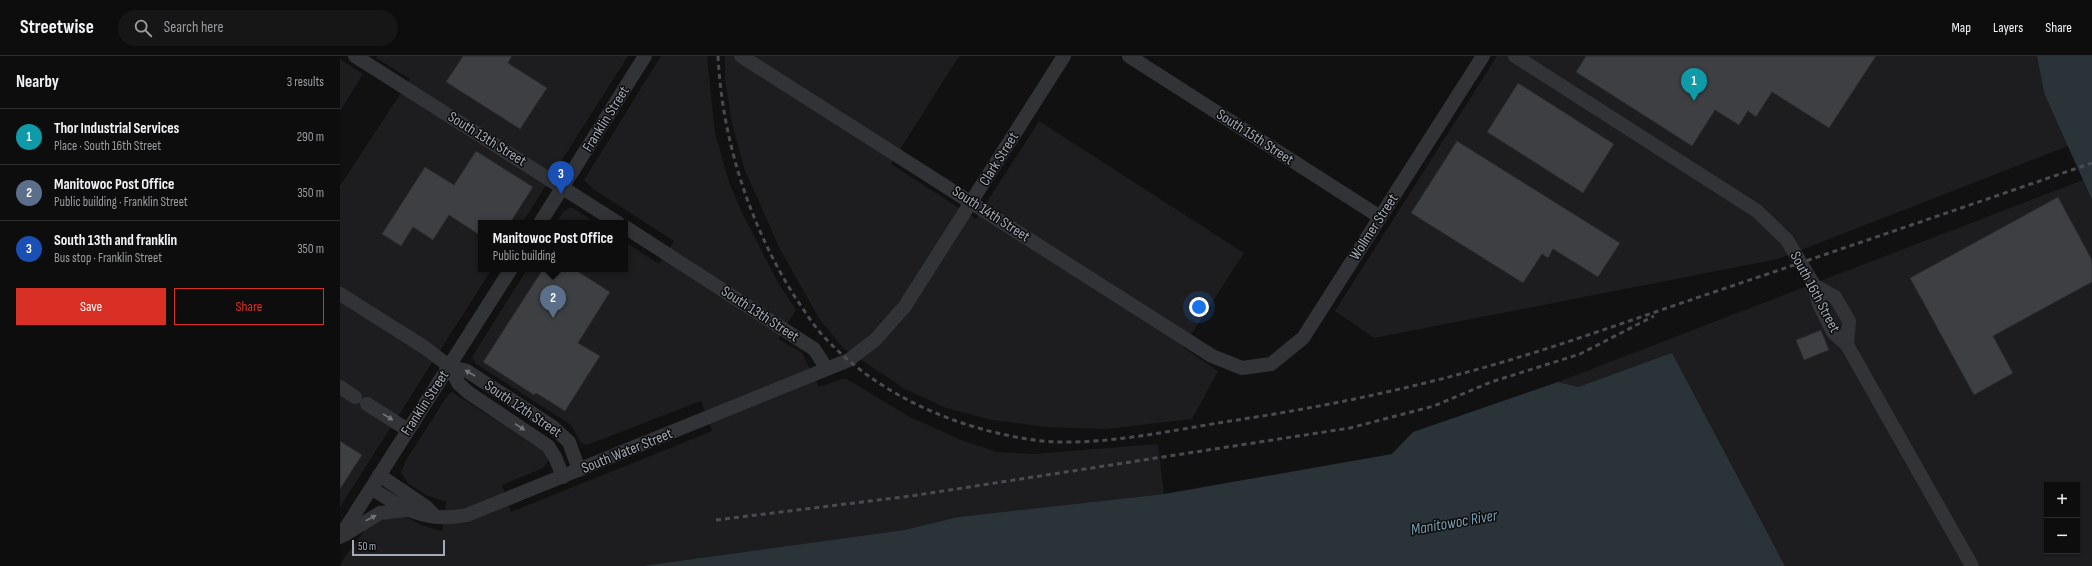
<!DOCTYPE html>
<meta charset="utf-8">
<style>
:root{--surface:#0d0d0e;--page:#161617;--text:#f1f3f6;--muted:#9a9c9e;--line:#2d2d2e;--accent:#d93025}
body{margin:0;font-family:"Sofia Sans Condensed",sans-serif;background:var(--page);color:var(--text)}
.controls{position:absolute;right:12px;bottom:12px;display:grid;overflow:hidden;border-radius:0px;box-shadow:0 1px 3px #0004}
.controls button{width:36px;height:36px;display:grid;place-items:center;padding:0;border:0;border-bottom:1px solid var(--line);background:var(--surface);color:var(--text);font:20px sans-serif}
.scale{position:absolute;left:12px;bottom:10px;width:93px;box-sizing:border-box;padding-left:4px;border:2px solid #a2a9b3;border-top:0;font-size:11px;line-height:14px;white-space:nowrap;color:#a2a9b3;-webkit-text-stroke:3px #0c0c0d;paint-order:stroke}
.you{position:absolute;left:859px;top:251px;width:14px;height:14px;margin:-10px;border:3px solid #fff;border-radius:50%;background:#1a73e8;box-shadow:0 0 0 6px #1a73e833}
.badge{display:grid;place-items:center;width:26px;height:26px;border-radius:50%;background:var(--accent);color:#fff;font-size:13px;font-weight:700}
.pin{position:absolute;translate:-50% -33px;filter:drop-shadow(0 1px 2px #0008)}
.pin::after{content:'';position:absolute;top:21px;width:14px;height:12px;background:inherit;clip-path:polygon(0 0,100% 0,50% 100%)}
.popup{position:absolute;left:138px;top:164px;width:150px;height:52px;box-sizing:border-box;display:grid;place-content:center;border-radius:0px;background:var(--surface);filter:drop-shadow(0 1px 3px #0005);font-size:13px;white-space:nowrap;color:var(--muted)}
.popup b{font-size:15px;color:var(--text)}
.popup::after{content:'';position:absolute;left:50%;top:100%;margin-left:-8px;border:8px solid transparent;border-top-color:var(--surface)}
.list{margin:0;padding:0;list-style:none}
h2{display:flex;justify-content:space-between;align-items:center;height:52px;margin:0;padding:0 16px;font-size:17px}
h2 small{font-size:13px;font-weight:400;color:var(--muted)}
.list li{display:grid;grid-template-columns:26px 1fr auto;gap:12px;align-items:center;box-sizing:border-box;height:56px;padding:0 16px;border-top:1px solid var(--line)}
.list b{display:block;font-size:15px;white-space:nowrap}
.list p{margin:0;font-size:13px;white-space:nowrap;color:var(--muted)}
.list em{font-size:13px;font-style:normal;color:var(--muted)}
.actions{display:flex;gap:8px;padding:12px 16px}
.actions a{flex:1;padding:9px 0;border:1px solid var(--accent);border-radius:0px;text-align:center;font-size:14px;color:var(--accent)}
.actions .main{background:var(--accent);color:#fff}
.icon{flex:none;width:22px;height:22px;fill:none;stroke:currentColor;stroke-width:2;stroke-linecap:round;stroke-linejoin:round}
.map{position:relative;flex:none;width:1752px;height:510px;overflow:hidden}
header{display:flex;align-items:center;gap:24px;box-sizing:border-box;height:56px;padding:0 20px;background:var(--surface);border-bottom:1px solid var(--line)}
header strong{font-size:19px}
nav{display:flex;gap:22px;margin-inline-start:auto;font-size:14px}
.search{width:280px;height:36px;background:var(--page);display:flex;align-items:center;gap:10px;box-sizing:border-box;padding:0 14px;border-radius:22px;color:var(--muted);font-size:15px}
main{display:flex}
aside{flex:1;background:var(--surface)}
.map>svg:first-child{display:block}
.built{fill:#1d1d1f;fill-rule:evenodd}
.water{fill:#293338}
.building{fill:#3d3f42;stroke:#2b2b2e}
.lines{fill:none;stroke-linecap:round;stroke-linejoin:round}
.minor{stroke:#323337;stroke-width:14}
.rail{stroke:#494b50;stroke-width:3;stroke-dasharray:5 4;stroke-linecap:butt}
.oneway{fill:#70747b}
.labels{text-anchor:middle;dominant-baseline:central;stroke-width:3;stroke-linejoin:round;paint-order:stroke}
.street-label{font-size:15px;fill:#a2a9b3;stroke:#0c0c0d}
.water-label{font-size:16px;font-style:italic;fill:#779db0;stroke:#0c0c0d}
</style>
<header>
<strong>Streetwise</strong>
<div class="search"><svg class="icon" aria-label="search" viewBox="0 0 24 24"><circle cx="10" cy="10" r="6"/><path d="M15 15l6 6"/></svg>Search here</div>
<nav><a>Map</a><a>Layers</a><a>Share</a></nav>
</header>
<main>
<aside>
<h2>Nearby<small>3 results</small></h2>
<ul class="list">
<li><span class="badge" style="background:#0f9aa8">1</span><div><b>Thor Industrial Services</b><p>Place · South 16th Street</p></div><em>290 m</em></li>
<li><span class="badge" style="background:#5c6f8a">2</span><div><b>Manitowoc Post Office</b><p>Public building · Franklin Street</p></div><em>350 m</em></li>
<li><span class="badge" style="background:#1a4fb4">3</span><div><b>South 13th and franklin</b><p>Bus stop · Franklin Street</p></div><em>350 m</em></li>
</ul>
<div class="actions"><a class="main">Save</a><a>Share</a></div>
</aside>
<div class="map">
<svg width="1752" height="510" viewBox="0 0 1752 510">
<rect width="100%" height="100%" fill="#111112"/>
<path class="built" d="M38 0H288L182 167H141V213H152L0 451V130L70 23 36 2Z
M321 0H367L375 77 389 126 402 157 439 228 456 254 438 283 462 297 479 331 505 322 568 360 621 384 657 396 693 398 818 388 824 438 618 461 564 474 302 510H0L4 502 29 469 38 463 62 459 84 470 102 475 106 446 86 439 68 427 61 417 66 404 108 339 112 336 207 397 209 404 203 412 162 429 171 456 372 375 361 345 247 389 241 387 231 369 135 307 132 301 187 213H285V186L319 208 334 185 253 133 244 124Z
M385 0H619L551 108 636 163 699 65 904 197 843 291 878 315 852 363 766 373 706 371 652 364 606 352 565 333 503 292 480 264 440 193 404 112 392 67 385 23Z
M1157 0H1697L1704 37 1728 90 1438 203 1034 282 995 255Z
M0 3 23 18 0 55Z
M1743 124 1752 144V510H1445L1332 298 1238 331 1218 326ZM1707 429H1737V495H1707Z
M229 152H233L256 167H216L224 155Z"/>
<path class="water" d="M1697 0H1752V144L1704 37Z
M1332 297 1445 510H302L564 474 618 461 824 438 1052 398 1073 376 1218 326 1238 331Z"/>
<path class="building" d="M123 0H172L168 7 207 32 180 73 106 26Z
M1246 0H1536L1489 72 1432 36 1416 61 1408 55 1399 69 1375 54 1352 90 1236 16Z
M1178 27 1274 88 1243 137 1147 76Z
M1117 85 1280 187 1258 221 1213 193 1208 202 1202 198 1183 227 1071 157Z
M136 95 193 131 170 167H141V180L109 159 93 184 73 171 61 190 42 178 85 111 114 129Z
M1718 141 1752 204V226L1653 280 1673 317 1634 339 1570 222Z
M203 213H234L270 236 238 287 260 300 225 355 196 337 194 339 143 306Z
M1481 274 1489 294 1464 304 1456 284Z
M0 385 22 399 0 433Z"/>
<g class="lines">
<path class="minor" d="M15 0 278 167
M401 0 872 300 902 312 931 308 963 282 1143 0
M789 0 1040 161
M1175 0 1417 155 1447 184 1474 229 1479 248 1493 276 1507 289 1632 510
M200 167 305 0
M285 171 474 293 487 313
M1474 229 1495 241 1509 265 1507 289
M0 238 84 291 109 310 127 315 213 371 229 386 239 414
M109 310 119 328 129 337 208 390 215 401 223 421
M0 331 15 341
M27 348 68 374
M39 419 85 450 95 460
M31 432C63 453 86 467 127 459L509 304 536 283 565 250 724 0
M4 479 40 457 66 454
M0 481 171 213"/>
<path class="rail" d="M378 0C382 84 410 170 455 241 466 257 476 274 490 287 542 340 614 371 687 383 747 393 823 376 884 366 971 353 1057 336 1142 312 1221 290 1299 261 1377 235 1502 193 1627 150 1752 107
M376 464 571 440 1010 372 1094 350 1151 326 1240 298 1314 260"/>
</g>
<defs><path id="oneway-solid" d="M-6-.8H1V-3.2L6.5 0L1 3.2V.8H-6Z"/></defs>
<g class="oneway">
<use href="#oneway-solid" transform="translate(130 317) rotate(-150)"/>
<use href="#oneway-solid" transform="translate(48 361) rotate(32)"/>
<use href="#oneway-solid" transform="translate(180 371) rotate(33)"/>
<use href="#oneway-solid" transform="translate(31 462) rotate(-28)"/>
</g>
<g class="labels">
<g class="street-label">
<text transform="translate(266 63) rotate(-58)">Franklin Street</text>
<text transform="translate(915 81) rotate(33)">South 15th Street</text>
<text transform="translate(147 83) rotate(32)">South 13th Street</text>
<text transform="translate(659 103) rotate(-58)">Clark Street</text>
<text transform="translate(651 158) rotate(33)">South 14th Street</text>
<text transform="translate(1034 171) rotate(-57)">Wollmer Street</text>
<text transform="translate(1475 236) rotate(62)">South 16th Street</text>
<text transform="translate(420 258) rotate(33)">South 13th Street</text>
<text transform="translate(85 347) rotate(-57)">Franklin Street</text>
<text transform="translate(183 353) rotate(34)">South 12th Street</text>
<text transform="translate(287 395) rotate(-22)">South Water Street</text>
</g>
<g class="water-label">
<text transform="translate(1114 467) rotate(-10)">Manitowoc River</text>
</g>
</g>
</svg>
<div class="controls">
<button>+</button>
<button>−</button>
</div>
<div class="scale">50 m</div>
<div class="you"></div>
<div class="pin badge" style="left:1354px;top:45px;background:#0f9aa8">1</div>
<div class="pin badge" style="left:213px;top:262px;background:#5c6f8a">2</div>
<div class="popup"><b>Manitowoc Post Office</b>Public building</div>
<div class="pin badge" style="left:221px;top:138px;background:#1a4fb4">3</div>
</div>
</main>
